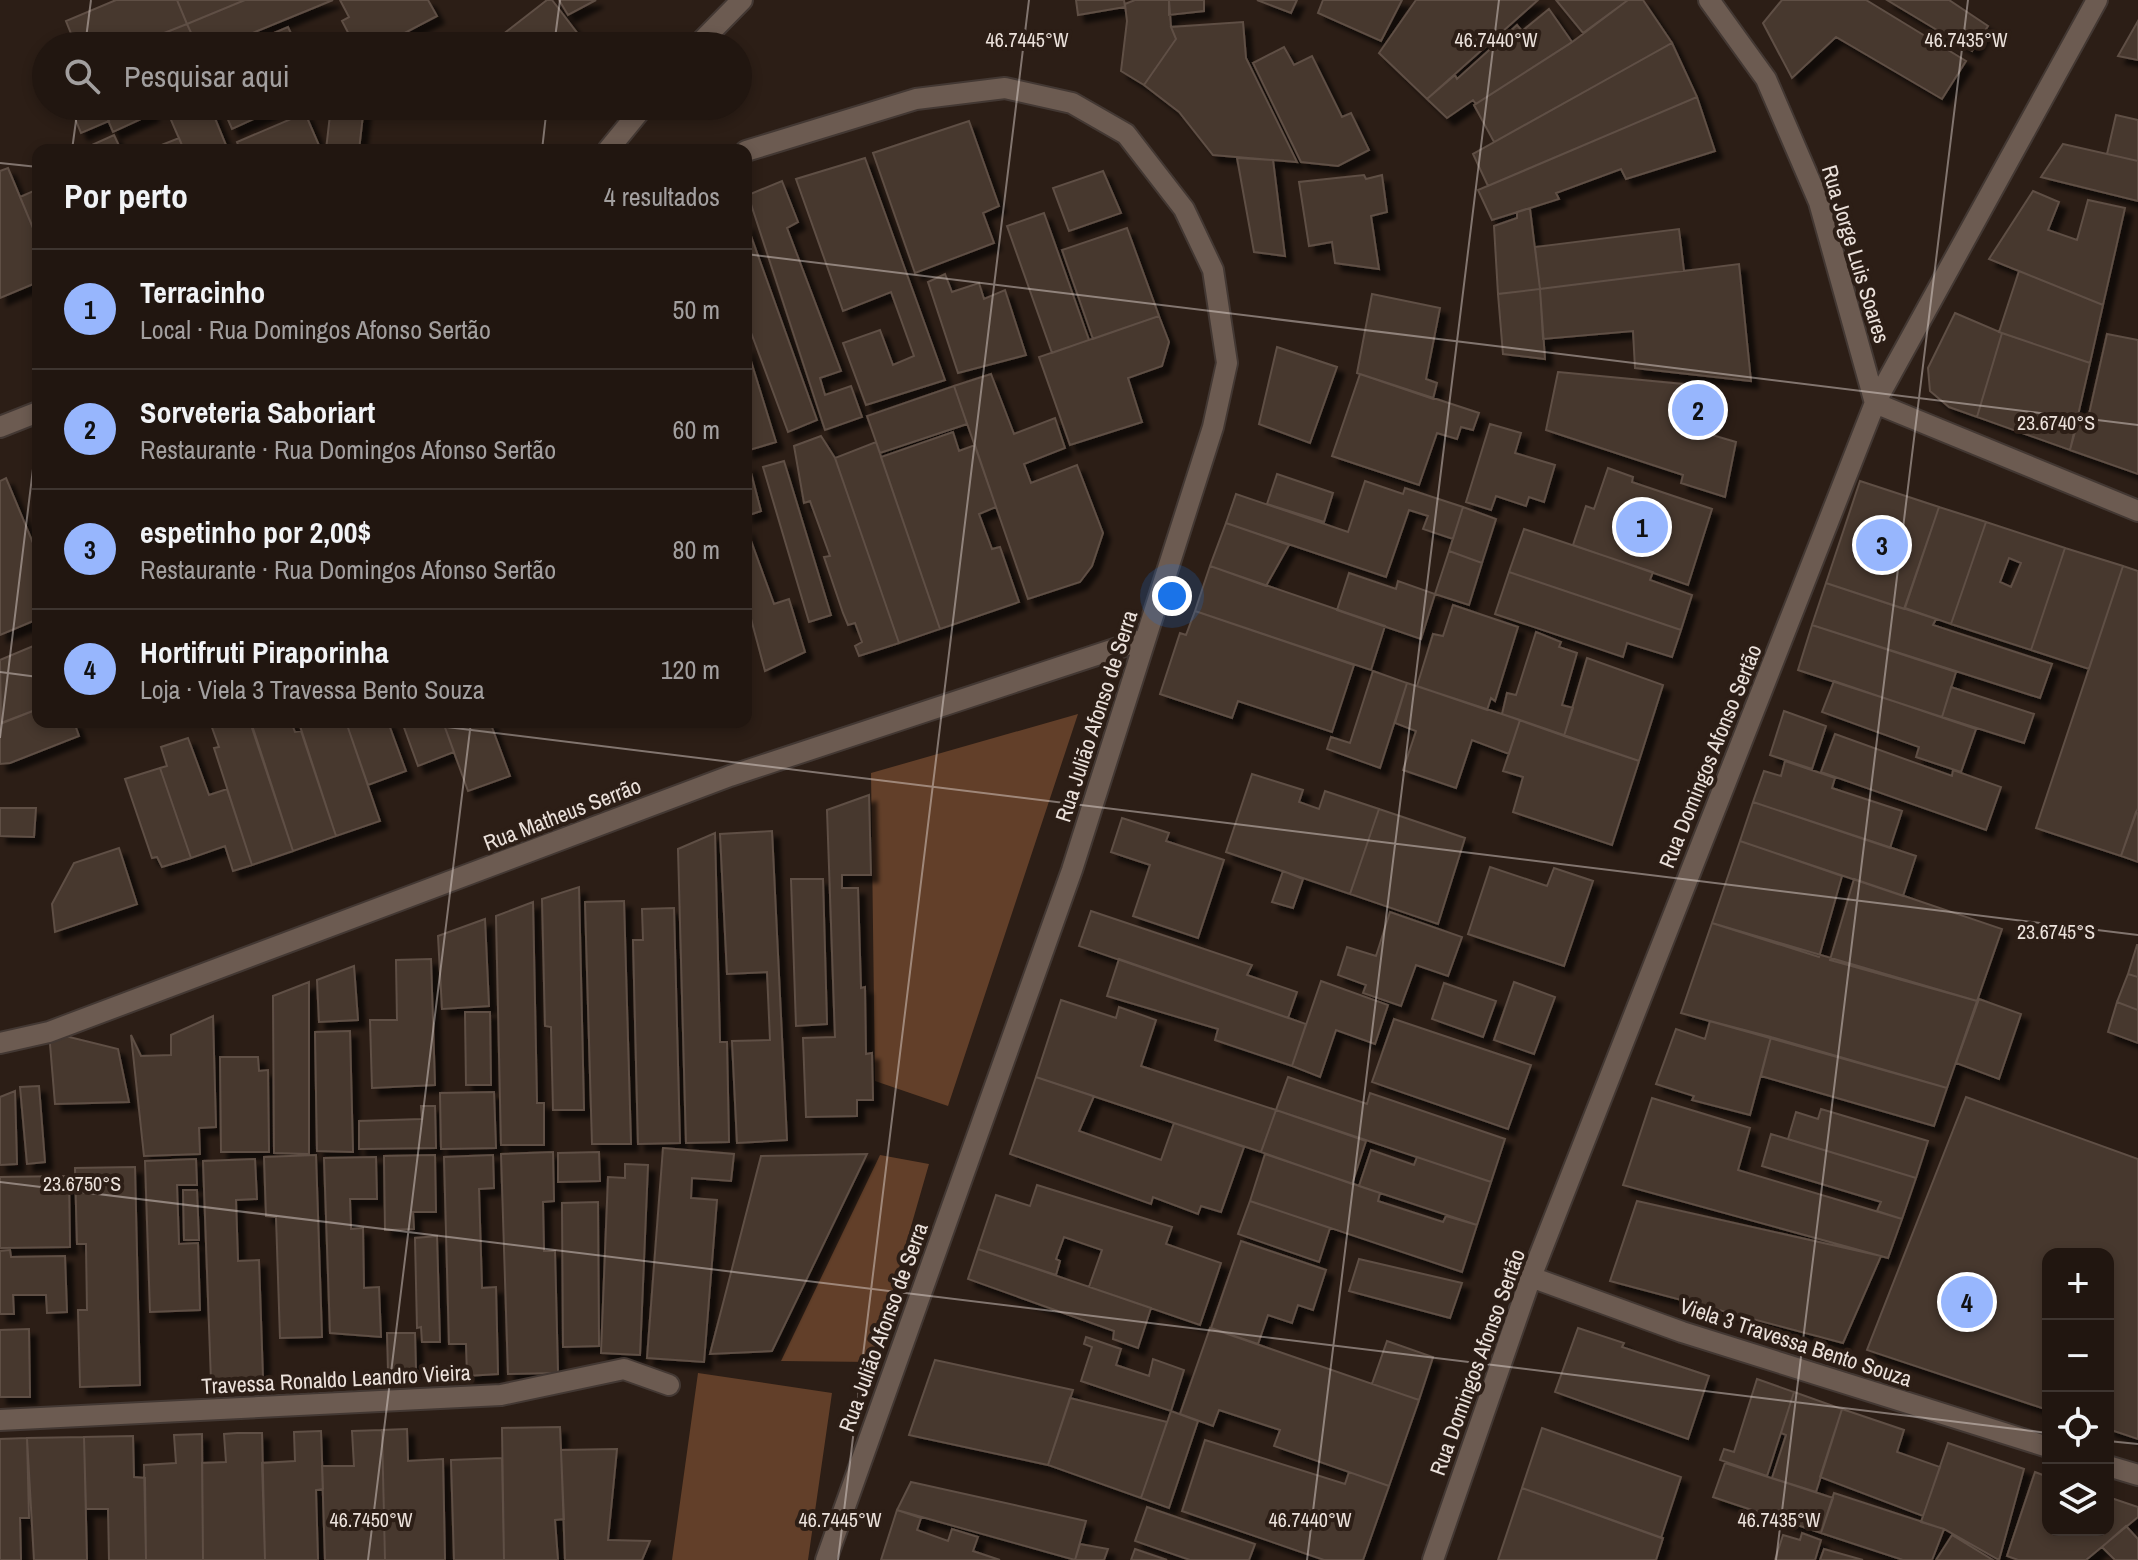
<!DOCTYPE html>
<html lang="pt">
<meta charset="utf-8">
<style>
:root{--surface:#211610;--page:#291f19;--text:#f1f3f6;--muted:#a29f9f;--line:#3e3530;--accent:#97b6fd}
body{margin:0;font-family:"Archivo Narrow",sans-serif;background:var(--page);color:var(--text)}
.controls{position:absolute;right:24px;bottom:24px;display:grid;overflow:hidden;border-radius:16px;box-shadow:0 4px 12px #0003}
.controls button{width:72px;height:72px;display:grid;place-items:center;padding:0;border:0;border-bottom:2px solid var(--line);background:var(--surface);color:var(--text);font:40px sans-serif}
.you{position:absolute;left:1172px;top:596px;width:28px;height:28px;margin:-20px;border:6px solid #fff;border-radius:50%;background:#1a73e8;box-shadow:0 0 0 12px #1a73e833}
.badge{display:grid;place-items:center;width:52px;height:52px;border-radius:50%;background:var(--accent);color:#111;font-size:26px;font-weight:700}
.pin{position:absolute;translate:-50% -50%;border:4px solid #fff;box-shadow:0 2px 8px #0006}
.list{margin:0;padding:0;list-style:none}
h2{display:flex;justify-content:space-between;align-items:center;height:104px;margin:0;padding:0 32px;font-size:34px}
h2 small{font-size:26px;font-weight:400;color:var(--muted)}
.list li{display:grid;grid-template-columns:52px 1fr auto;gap:24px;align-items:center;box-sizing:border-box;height:120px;padding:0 32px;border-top:2px solid var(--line)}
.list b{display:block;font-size:30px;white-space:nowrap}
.list p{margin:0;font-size:26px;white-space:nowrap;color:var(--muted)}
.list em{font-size:26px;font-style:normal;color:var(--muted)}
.icon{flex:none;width:44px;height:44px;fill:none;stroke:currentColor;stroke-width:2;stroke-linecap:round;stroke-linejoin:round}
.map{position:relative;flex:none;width:2138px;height:1560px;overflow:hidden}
.search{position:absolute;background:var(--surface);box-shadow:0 4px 12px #0003;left:32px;top:32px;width:720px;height:88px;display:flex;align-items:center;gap:20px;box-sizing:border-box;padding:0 28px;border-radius:44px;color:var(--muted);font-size:30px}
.panel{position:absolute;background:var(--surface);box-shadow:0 4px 12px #0003;left:32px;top:144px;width:720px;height:584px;border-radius:16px}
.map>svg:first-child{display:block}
.green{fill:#623f29}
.building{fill:#46372e;stroke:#5f4f45;stroke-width:2;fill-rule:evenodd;filter:url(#shadow)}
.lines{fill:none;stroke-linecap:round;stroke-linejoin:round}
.minor-casing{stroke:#433833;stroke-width:24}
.minor{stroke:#6c5b51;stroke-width:20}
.ticks{fill:none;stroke:#ebe1db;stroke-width:2;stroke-opacity:0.45}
.labels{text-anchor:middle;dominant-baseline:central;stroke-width:8;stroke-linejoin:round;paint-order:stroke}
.street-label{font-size:22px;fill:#ebe1db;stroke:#2c1e16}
.ticks-label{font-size:20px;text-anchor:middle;fill:#ebe1db;stroke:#2c1e16;stroke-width:8;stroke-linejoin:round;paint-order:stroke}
</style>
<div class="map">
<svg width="2138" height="1560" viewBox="0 0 2138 1560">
<defs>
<filter id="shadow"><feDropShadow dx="7" dy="7" stdDeviation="2" flood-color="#0009"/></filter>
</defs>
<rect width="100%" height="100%" fill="#2c1e16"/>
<path class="green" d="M1078 714 948 1106 875 1081 871 773Z
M880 1155 929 1164 872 1362 781 1361Z
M698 1373 832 1393 808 1560H672Z"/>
<path class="building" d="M116 0H177L187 24 131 46H76L66 21Z
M177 0H245L187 24Z
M245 0H333L221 46H197L187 24Z
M340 0H428L437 16 380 46H355L342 21 349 17Z
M547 0H552L578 34 572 40 577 46H488Z
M559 0H596L568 15Z
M1076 0H1124L1125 7 1078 15Z
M1135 0H1169L1171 27 1176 39 1144 85 1121 71 1127 21 1125 4Z
M1169 0H1204V11L1169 15Z
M1257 0H1297L1291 13Z
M1323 0H1402L1381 41 1318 13Z
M1416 0H1538L1427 99 1379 53Z
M1556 0H1628L1583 33Z
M1628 0H1643L1672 43 1494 142 1474 105 1571 43Z
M1782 0H1866L1966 61 1942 99 1836 37 1792 78 1763 23Z
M1887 0H1949L1988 26 1972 51Z
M1549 9 1572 42 1476 104 1473 100 1447 118 1427 99 1455 75 1457 79 1517 25 1522 31Z
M2138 21V60L2118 56Z
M1243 22 1246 58 1297 162 1213 155 1179 112 1144 85 1176 39 1171 27Z
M187 24 197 46H140L139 43Z
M288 27 297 46H243Z
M1672 43 1697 97 1488 186 1473 154Z
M1284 47 1294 65 1312 56 1342 117 1351 113 1369 150 1338 166 1301 162 1253 63Z
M1697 97 1715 151 1626 179 1621 169 1556 193 1559 199 1492 220 1478 190Z
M70 106H102L109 121 81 133Z
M102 106H148L152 114 113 132Z
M165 106H210L228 150H184Z
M222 106H282L232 129Z
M331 106H364L359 150H326Z
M305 113 321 150H240L237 142Z
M2116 115 2138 120V161L2107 154Z
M969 121 999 206 983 213 994 243 915 273 873 153Z
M114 135 121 150H81Z
M179 138 184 150H149Z
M2063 144 2138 161V201L2041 177Z
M865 158 945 380 866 405 843 343 880 330 893 365 914 356 891 292 843 311 796 179Z
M1237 158 1273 160 1285 256 1254 252Z
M8 168 38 240V282L0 298V171Z
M1103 171 1121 213 1069 231 1053 188Z
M1364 175 1366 179 1382 175 1387 212 1371 216 1379 269 1335 263 1332 242 1309 246 1299 182Z
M782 181 798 222 787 228 841 371 820 378 825 395 851 386 862 417 825 430 748 195Z
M38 189V240L20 197Z
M2033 191 2059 202 2048 230 2077 240 2088 200 2125 208 2103 305 1989 259Z
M1526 209H1530L1540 289 1498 294 1494 226 1517 218V212Z
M1044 213 1089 340 1052 353 1007 226Z
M746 222 817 420 788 432 746 319Z
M1127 228 1159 316 1093 339 1062 250Z
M1679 229 1684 271 1540 289 1535 247Z
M1739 264 1751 381 1635 368 1633 331 1543 339 1540 289Z
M2019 271 2103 305 2090 363 1999 332Z
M945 274 952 292 979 283 984 299 1005 290 1026 355 958 373 928 282Z
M1540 289 1545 359 1503 354 1498 294Z
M1372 294 1440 308 1426 379 1437 383 1433 399 1357 373Z
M1955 313 2002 333 1977 417 1949 407 1930 391 1928 368Z
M1159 316 1169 342 1162 366 1128 378 1142 422 1070 445 1039 357Z
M2002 333 2090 363 2070 450 1977 417Z
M2107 334 2138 340V474L2070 450 2078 421 2087 423Z
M746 345 776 442 746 451Z
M1277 347 1337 367 1310 443 1259 424Z
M1558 372 1704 386 1695 430 1736 442 1725 497 1681 483 1683 475 1546 430Z
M991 374 1014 434 1055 418 1065 448 1024 464 1031 483 1077 465 1103 533 1092 566 1080 582 1028 599 954 386Z
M1360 374 1479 413 1473 430 1461 427 1457 439 1437 433 1419 485 1332 456Z
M954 386 967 424 880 453 867 416Z
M1490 424 1521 433 1515 453 1555 465 1544 502 1529 497 1526 506 1496 496 1491 510 1466 502Z
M953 432 959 451 975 445 996 507 979 514 992 549 1000 547 1019 602 940 629 881 457Z
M821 436 835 458 899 643 859 656 855 646 862 642 855 623 848 625 843 613 824 557 830 556 810 501 804 503 794 446Z
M876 442 940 629 899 643 835 458Z
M784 461 831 615 809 622 763 467Z
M749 465 761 511 746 516V466Z
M1608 468 1633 477 1632 482 1712 509 1688 585 1573 545 1586 506 1594 509Z
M1277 474 1333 493 1324 522 1267 504Z
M6 478 38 555V619L0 635V481Z
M1365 481 1403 494 1405 488 1463 507 1453 539 1423 529 1428 516 1409 510 1386 577 1226 523 1236 494 1348 532Z
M1860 481 1939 507 1904 609 1826 583Z
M1463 507 1496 519 1482 563 1449 551Z
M1939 507 1986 522 1951 624 1905 608Z
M1986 522 2065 548 2031 650 1951 624ZM2009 558 2021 563 2011 587 2000 582Z
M1226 523 1289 545 1266 586 1210 566Z
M746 527 774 604 789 599 805 652 765 671 746 600Z
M1524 529 1653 572 1650 580 1692 595 1681 630 1509 572Z
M2065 548 2123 566 2089 669 2031 650Z
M1449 551 1482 563 1469 605 1435 594Z
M1210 566 1385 626 1371 670 1195 611Z
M2123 566 2138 571V808L2121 856 2036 828Z
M1509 572 1681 630 1672 657 1627 643 1623 657 1495 614Z
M1349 573 1396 589 1398 581 1435 594 1421 639 1337 610Z
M1826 583 1936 619 1933 625 2052 664 2040 698 1812 625Z
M1453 605 1518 627 1495 701 1491 698 1487 710 1417 686 1433 634 1443 636Z
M1195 611 1354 665 1332 732 1238 701 1232 718 1160 694 1180 633 1186 635Z
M1812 625 1956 672 1942 717 1798 670Z
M1536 632 1561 642 1559 647 1577 653 1562 705 1573 708 1564 736 1502 714 1507 693 1516 695Z
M38 644V709L1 723 0 660Z
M1587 658 1663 685 1639 761 1564 736Z
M1373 671 1407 683 1380 768 1327 749 1331 737 1350 743Z
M1834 681 1976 729 1961 772 1916 757 1919 747 1822 712Z
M1407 683 1520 720 1509 754 1472 740 1456 788 1403 770 1416 731 1395 723Z
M1951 687 2034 714 2024 743 1942 717Z
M38 709V722H74L79 736 10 763 0 764V724Z
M1784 711 1826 726 1812 769 1770 755Z
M1520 720 1639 761 1612 845 1513 812 1523 777 1503 771Z
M210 722H251L293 851 252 865 214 748 219 747Z
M250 722H291L295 732 301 731 336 836 293 851Z
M305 722H346L380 821 336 836 300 726Z
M346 722H388L406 771 368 785Z
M402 722H443L454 752 418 766Z
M443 722H490L510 776 468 791Z
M1835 734 1952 776 1953 770 2001 787 1986 830 1821 772Z
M188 738 209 795 227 789 252 865 233 871 225 846 191 858 160 768 167 766 161 747Z
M1785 761 1835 778 1832 788 1902 811 1890 848 1753 802 1764 771 1781 776Z
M160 768 191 858 162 867 157 857 152 858 125 779Z
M1252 774 1303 790 1299 802 1319 809 1325 791 1379 809 1350 894 1226 852Z
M869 795 871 875H842V888H858L861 988 865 987 866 1054 872 1053 873 1100H857V1116L806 1117 803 1038 835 1037 827 810Z
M1753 802 1916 856 1903 896 1740 841Z
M0 808H36L34 837 0 836Z
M1379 809 1465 838 1438 924 1350 894Z
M2136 812 2138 813V862L2121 856Z
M1122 818 1169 833 1166 841 1224 860 1198 938 1133 916 1150 865 1111 852Z
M772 831 787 1140 737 1143 732 1041 770 1040 767 972 727 974 720 834Z
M715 833 720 1042H727L729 1142 686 1143 678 849Z
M1740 841 1842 876 1819 957 1712 923Z
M119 848 137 904 55 932 52 904 74 863Z
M1490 867 1547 886 1554 868 1593 881 1564 966 1468 934Z
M1283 871 1303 879 1293 908 1272 902Z
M791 879H823L827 1024 796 1026Z
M1854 879 2002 929 1977 1001 1830 960Z
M579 887 584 1110H553L551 1027 545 1026 542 899Z
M624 901 631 1144H592L585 902Z
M533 902 537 1103H544V1145H501L496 916Z
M674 908 680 1143 638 1144 633 940H643L642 909Z
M1091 911 1252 965 1247 975 1297 992 1288 1018 1079 946Z
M1390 912 1462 937 1448 976 1416 965 1401 1006 1363 993 1366 985 1338 975 1347 947 1376 956Z
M485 919 489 1006 442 1009 438 936Z
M1712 923 1977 1001 1947 1088 1681 1013Z
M2137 945H2138V977L2128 974Z
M431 959 435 1085 372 1088 370 1020H397L396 960Z
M1119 959 1306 1024 1292 1066 1215 1040 1218 1029 1107 996Z
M354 966 358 1020 319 1022 317 980Z
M2128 974 2138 977V1010L2117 1002Z
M1321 981 1388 1005 1375 1044 1336 1030 1320 1077 1292 1066Z
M309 982V1154L274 1153 273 996Z
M1514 982 1555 997 1534 1054 1494 1040Z
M1444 983 1496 1001 1483 1037 1432 1019Z
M1979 999 2021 1014 1999 1079 1956 1063Z
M1061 1000 1116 1018 1119 1007 1156 1020 1141 1066 1276 1110 1261 1152 1036 1077Z
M2117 1002 2138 1010V1043L2108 1032Z
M465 1012H490L491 1085H466Z
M213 1016 216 1127 199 1128 200 1154 144 1156 131 1035 141 1056 171 1055V1035Z
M1394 1019 1531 1065 1508 1129 1372 1082Z
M1710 1021 1771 1037 1750 1115 1692 1100 1694 1096 1656 1084 1676 1029 1705 1039Z
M350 1031 353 1152 317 1151 315 1032Z
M49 1032 118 1049 129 1102 55 1104Z
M1771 1037 1947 1088 1934 1126 1761 1076Z
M220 1057H258L259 1071 268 1070 269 1152H221Z
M1036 1077 1094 1096 1079 1131 1161 1160 1174 1123 1244 1147 1221 1212 1201 1206 1198 1214 1153 1197 1151 1204 1010 1154Z
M1288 1077 1367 1104 1370 1093 1505 1139 1491 1182 1276 1110Z
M39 1086 45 1162 27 1164 20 1087Z
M15 1091 17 1164 0 1165V1097Z
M494 1092 496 1148 441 1149 440 1093Z
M1966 1097 2138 1159V1439L2108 1429V1254H2048V1410L1867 1350Z
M1652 1098 1750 1128 1738 1170 1902 1219 1888 1258 1623 1185Z
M421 1106H435L436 1148 359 1149V1121L422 1119Z
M1821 1109 1928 1141 1916 1178 1788 1139 1796 1112 1818 1119Z
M1276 1110 1366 1141 1352 1184 1261 1152Z
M1771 1134 1916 1178 1902 1219 1877 1211 1881 1202 1762 1166Z
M663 1148 734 1154 731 1181 692 1178 691 1198 717 1200 704 1362 647 1358Z
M1371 1150 1414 1165 1417 1157 1491 1182 1477 1225 1359 1186Z
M553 1152 554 1201 543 1202 544 1251H555L558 1373 508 1374 501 1154Z
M599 1152 600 1181 558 1182V1153Z
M867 1154 772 1351 710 1354 761 1156Z
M1265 1154 1380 1193 1378 1201 1443 1222 1446 1216 1477 1225 1462 1272 1250 1201Z
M316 1155 322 1337 280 1338 276 1217 266 1216 264 1157Z
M435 1155 436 1212H413L414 1229 385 1230 384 1156Z
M493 1155 494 1188 479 1189 482 1288 496 1287 498 1374 467 1376 466 1344H449L444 1157Z
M376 1157 377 1199H350L351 1229 363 1228 364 1288 379 1287 381 1337 330 1333 324 1158Z
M196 1159 197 1185H177L179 1244 198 1243 200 1310 150 1312 145 1161Z
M255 1159 257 1199 236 1200 238 1261 259 1260 263 1379 211 1381 203 1161Z
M625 1164 648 1165 640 1355 601 1353 608 1177 625 1178Z
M135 1167 140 1385 80 1387 78 1310H87L86 1244H77L75 1168Z
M69 1176 70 1247 0 1248V1177Z
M1037 1185 1172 1227 1166 1244 1221 1263 1200 1325 1089 1287 1102 1250 1064 1237 1056 1259 1060 1261 1056 1275 978 1249 996 1195 1030 1206Z
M183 1190H197L199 1240H184Z
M1250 1201 1330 1228 1319 1262 1238 1234Z
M1637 1201 1881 1256 1843 1343 1610 1281Z
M598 1202 599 1346 563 1347 562 1203Z
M437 1236 440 1342H422L421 1327 417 1328 415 1238Z
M1241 1241 1326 1270 1313 1310 1298 1305 1292 1323 1268 1315 1258 1344 1211 1328Z
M978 1249 1151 1308 1138 1348 1113 1339 1114 1331 968 1279Z
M10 1250 11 1257 65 1256 67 1312 47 1313 46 1295H13L14 1314H0V1251Z
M1359 1259 1462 1283 1450 1318 1349 1291Z
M1210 1328 1419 1400 1389 1486 1274 1446 1280 1430 1219 1410 1213 1426 1180 1414Z
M1578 1328 1624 1343 1622 1347 1709 1376 1688 1439 1555 1392Z
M29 1329 30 1397H0V1330Z
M387 1333H415L416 1370 388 1371Z
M1086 1337 1121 1349 1116 1365 1149 1376 1153 1359 1184 1370 1171 1411 1081 1381 1092 1347 1084 1344Z
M1387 1341 1433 1357 1419 1400 1372 1384Z
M935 1360 1073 1390 1048 1465 909 1435Z
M1757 1379 1794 1392 1767 1476 1720 1460 1724 1449 1734 1452Z
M1794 1392 1842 1409 1816 1492 1772 1478 1786 1435 1781 1433Z
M1070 1398 1167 1422 1141 1498 1048 1465Z
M1842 1409 1904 1430 1897 1452 1940 1467 1923 1516 1820 1477Z
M1171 1411 1198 1421 1169 1508 1141 1498Z
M560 1427 564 1519 555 1520 558 1560H504L502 1428Z
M1542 1428 1681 1477 1661 1538 1522 1488Z
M407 1429 408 1461 443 1459 445 1560H385L382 1430Z
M382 1430 385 1560H325L322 1466H354L352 1431Z
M321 1431 323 1489 316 1490 318 1560H265L262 1463 295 1461 294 1432Z
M237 1433H262L265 1560H203L202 1463 226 1462 224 1434Z
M202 1434 203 1560H146L144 1465 176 1463 174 1435Z
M133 1436 134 1477 145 1478 146 1560H109L108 1509H86L84 1437Z
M84 1437 87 1560H34L27 1438Z
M27 1438 29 1518H20L21 1560H0V1439Z
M1205 1440 1345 1484 1349 1472 1389 1486 1363 1560H1324L1182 1511Z
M1948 1443 2024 1469 1999 1560 1944 1529 1921 1522Z
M617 1449 608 1540 650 1541 642 1560H565L561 1450Z
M502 1458 504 1560H454L451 1460Z
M1725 1463 1833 1498 1821 1533 1713 1497Z
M2035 1472 2048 1477V1530H2108V1497L2138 1507V1517L2086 1560H2018L2007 1556Z
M911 1482 1086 1521 1075 1560 897 1510Z
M1522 1488 1663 1538 1656 1560H1498Z
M1834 1493 1944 1529 1932 1560H1903L1821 1533Z
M1147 1507 1255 1544 1249 1560H1190L1135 1541Z
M897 1510 921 1518 917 1530 948 1541 952 1529 978 1537 973 1551 1000 1560H881Z
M2126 1526 2138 1539V1560H2115L2102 1547Z
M1802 1533 1821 1540 1815 1560H1775L1783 1535 1800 1540Z
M1952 1535 1993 1560H1936Z
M1080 1544 1108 1549 1104 1560H1075Z
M1135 1549 1167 1560H1131Z
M1824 1549 1863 1560H1820Z"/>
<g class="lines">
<g class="minor-casing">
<path id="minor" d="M1709 0 1766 79 1819 202 1875 403
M697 46 742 0
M608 150 644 106
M746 151 916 99 1005 88 1072 103 1126 134 1184 209 1213 270 1227 363 1213 427 1072 870 826 1560
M1875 403 2138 511
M0 427 38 412
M0 1043 49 1032 730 776 1145 639
M1531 1277 1682 1332 2048 1447
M0 1420 501 1395 624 1369 669 1385
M2108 1466 2138 1475
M1433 1560 1531 1277 1875 403 2097 0"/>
</g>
<use href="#minor" class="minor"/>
</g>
<path class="ticks" d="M85 46 91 0M554 46 560 0M72 150 78 106M542 150 547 106M0 163 38 167M746 254 2138 425M0 672 38 677M406 722 2138 935M0 738 38 428M0 1182 2048 1433M2108 1441 2138 1444M368 1560 471 722M838 1560 1029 0M1307 1560 1499 0M1776 1560 1968 0"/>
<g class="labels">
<g class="street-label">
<text transform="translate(1856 254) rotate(73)">Rua Jorge Luis Soares</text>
<text transform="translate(1096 716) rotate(-72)">Rua Julião Afonso de Serra</text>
<text transform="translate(1710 756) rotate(-68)">Rua Domingos Afonso Sertão</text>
<text transform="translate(562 814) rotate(-21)">Rua Matheus Serrão</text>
<text transform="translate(883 1327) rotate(-70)">Rua Julião Afonso de Serra</text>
<text transform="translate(1796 1342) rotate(18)">Viela 3 Travessa Bento Souza</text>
<text transform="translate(1477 1362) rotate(-70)">Rua Domingos Afonso Sertão</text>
<text transform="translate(336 1379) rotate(-3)">Travessa Ronaldo Leandro Vieira</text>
</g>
</g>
<g class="ticks-label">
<text x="1027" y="47">46.7445°W</text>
<text x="1496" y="47">46.7440°W</text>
<text x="1966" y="47">46.7435°W</text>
<text x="2056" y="430">23.6740°S</text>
<text x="2056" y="939">23.6745°S</text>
<text x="82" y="1191">23.6750°S</text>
<text x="371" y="1527">46.7450°W</text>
<text x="840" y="1527">46.7445°W</text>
<text x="1310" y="1527">46.7440°W</text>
<text x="1779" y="1527">46.7435°W</text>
</g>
</svg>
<div class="controls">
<button>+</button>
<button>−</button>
<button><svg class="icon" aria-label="locate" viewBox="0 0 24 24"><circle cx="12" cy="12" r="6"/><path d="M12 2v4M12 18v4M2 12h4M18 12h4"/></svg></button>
<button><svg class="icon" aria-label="layers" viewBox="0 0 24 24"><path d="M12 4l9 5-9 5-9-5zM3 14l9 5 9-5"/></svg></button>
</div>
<div class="you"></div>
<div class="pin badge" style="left:1642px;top:527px">1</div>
<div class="pin badge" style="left:1698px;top:410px">2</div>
<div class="pin badge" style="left:1882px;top:545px">3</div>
<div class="pin badge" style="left:1967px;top:1302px">4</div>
<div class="search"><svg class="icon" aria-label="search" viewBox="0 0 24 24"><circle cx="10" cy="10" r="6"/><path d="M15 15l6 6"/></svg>Pesquisar aqui</div>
<section class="panel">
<h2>Por perto<small>4 resultados</small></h2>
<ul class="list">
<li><span class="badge">1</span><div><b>Terracinho</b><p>Local · Rua Domingos Afonso Sertão</p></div><em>50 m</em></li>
<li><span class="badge">2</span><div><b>Sorveteria Saboriart</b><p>Restaurante · Rua Domingos Afonso Sertão</p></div><em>60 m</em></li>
<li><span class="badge">3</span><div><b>espetinho por 2,00$</b><p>Restaurante · Rua Domingos Afonso Sertão</p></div><em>80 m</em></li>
<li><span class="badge">4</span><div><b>Hortifruti Piraporinha</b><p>Loja · Viela 3 Travessa Bento Souza</p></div><em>120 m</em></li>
</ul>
</section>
</div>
